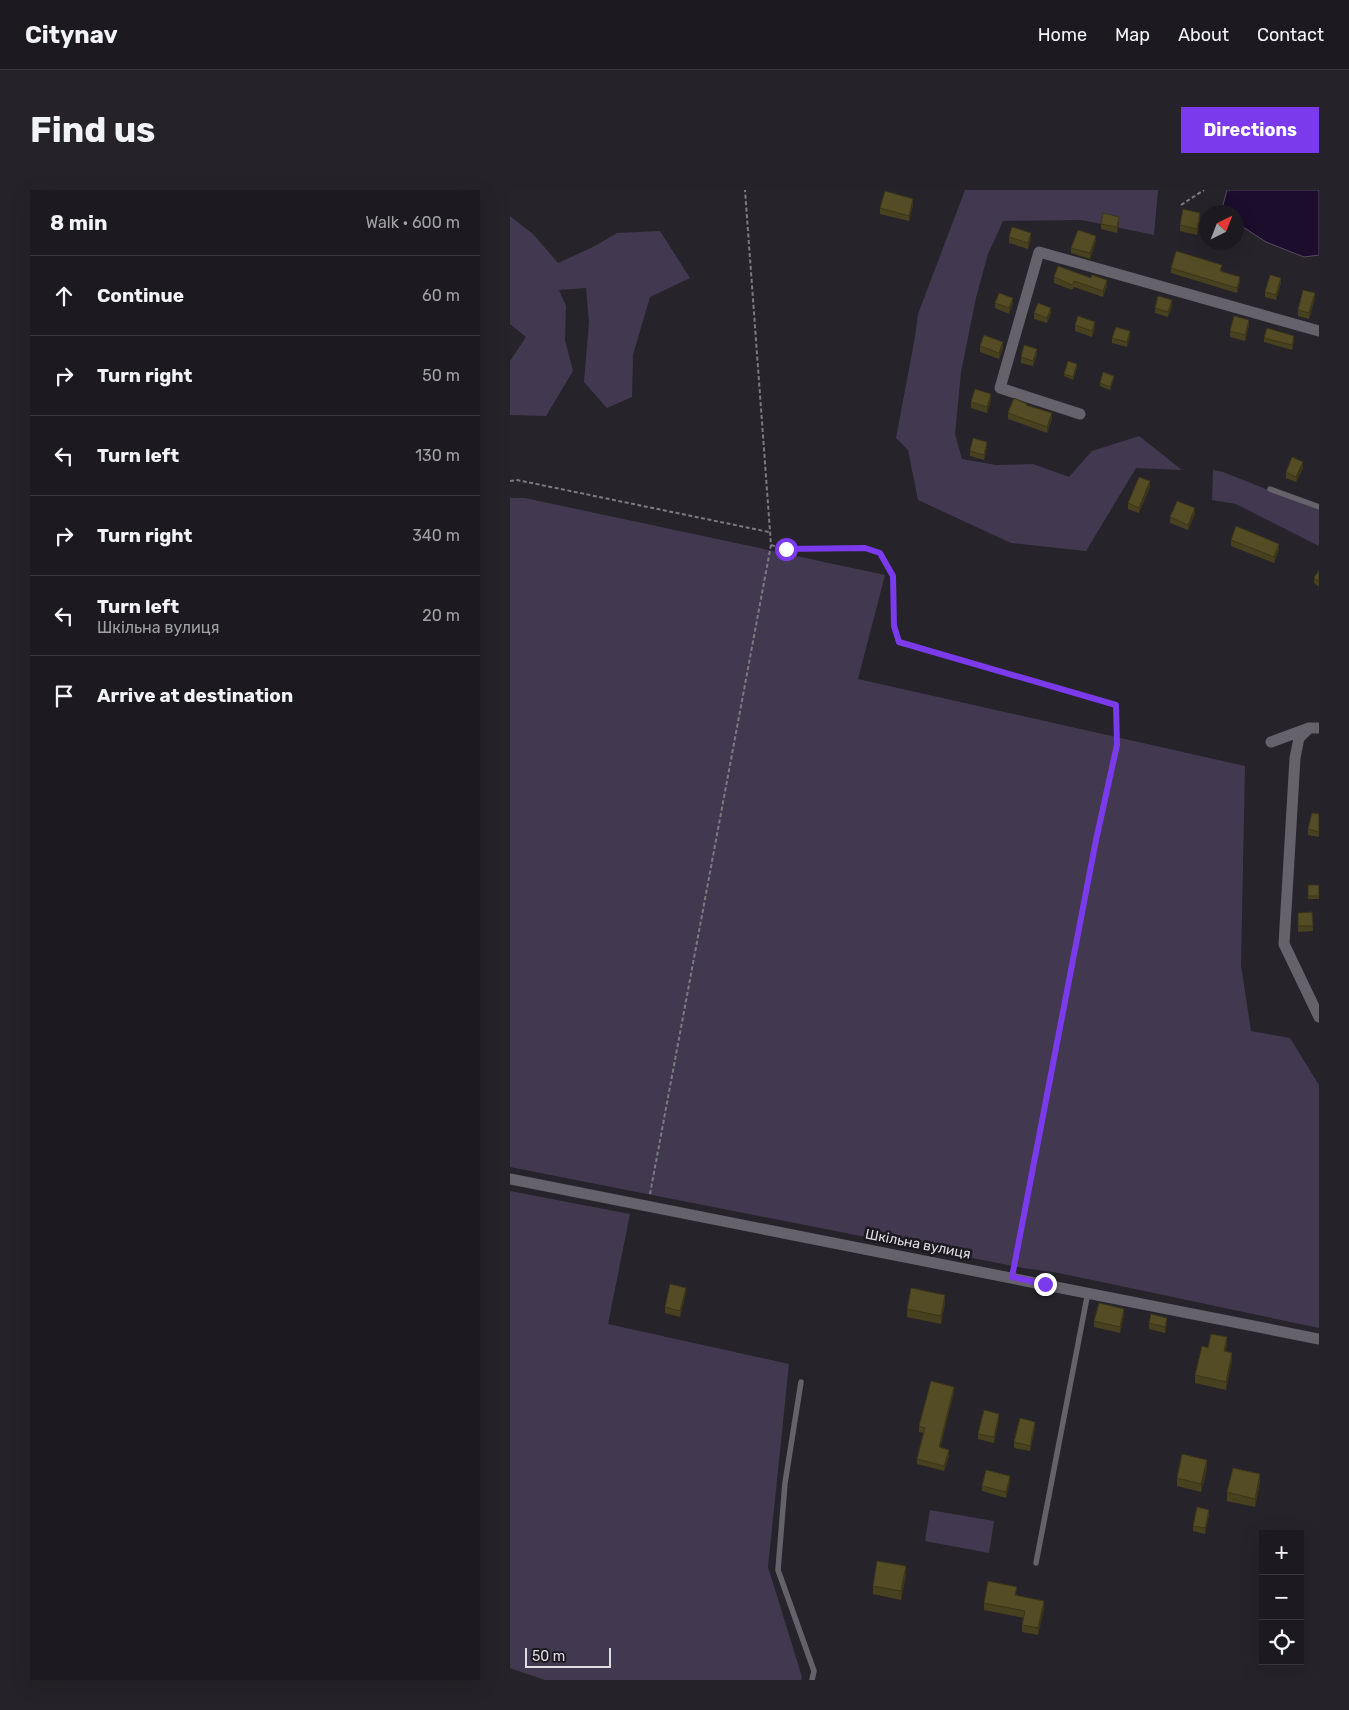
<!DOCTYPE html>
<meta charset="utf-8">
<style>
:root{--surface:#1c1a20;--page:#252329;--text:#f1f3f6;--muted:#a0a1a5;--line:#3a383e;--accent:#7c3aed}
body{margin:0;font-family:Rubik,sans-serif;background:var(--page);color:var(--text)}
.controls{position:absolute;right:15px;bottom:15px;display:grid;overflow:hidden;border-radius:0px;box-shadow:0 5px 20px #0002}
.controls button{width:45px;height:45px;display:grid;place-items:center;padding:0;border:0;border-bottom:1px solid var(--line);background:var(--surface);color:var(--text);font:25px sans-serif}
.compass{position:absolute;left:689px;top:15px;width:45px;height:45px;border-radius:50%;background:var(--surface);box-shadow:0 5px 20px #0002;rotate:42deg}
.scale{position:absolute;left:15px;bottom:12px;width:86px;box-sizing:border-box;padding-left:5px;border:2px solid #dfdde3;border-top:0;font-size:14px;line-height:18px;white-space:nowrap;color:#dfdde3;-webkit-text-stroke:4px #1c1921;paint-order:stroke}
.stop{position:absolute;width:15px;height:15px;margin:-11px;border:4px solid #7c3aed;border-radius:50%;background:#fff}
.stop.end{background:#7c3aed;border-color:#fff;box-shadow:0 1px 5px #0008}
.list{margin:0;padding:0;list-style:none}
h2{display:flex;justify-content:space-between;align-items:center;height:65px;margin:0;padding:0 20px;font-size:21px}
h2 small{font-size:16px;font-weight:400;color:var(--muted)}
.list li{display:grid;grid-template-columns:32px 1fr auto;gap:15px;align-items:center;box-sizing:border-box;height:80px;padding:0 20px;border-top:1px solid var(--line)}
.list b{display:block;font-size:19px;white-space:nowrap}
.list p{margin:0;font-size:16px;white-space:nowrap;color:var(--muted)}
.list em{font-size:16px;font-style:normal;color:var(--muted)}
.icon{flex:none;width:28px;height:28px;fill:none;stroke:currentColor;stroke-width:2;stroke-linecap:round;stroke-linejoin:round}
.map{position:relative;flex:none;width:809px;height:1490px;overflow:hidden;border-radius:0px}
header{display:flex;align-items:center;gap:30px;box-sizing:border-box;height:70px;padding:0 25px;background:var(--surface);border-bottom:1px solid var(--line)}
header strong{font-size:24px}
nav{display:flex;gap:28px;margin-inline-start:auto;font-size:18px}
.intro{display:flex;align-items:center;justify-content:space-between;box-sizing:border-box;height:120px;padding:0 30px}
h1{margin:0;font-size:35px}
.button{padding:12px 22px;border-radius:0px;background:var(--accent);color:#fff;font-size:18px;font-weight:700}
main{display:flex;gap:30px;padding:0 30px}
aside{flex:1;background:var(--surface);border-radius:0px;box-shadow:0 5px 20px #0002}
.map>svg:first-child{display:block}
.green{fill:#423950}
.water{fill:#1b0d2b;stroke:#564b62}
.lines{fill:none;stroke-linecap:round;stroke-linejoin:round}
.path{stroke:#7d7a81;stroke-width:2;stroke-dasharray:4 2.5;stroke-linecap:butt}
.service{stroke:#66626b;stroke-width:5.5}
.minor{stroke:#66626b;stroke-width:11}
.wall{fill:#48411f}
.shaded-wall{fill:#3b3519}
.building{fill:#544c24;stroke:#3b3519}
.route{stroke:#7c3aed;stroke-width:6}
.labels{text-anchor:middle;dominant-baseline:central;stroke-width:5;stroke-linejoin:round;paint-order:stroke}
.street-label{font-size:14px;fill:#dfdde3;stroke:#1c1921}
</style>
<header>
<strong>Citynav</strong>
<nav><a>Home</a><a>Map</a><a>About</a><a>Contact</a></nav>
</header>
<div class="intro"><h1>Find us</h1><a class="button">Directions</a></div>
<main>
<aside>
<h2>8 min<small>Walk · 600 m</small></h2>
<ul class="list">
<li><svg class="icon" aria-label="ahead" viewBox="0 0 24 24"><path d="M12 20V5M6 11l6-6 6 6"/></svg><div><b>Continue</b></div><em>60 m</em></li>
<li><svg class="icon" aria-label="right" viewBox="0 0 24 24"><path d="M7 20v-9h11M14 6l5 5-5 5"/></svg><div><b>Turn right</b></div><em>50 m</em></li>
<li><svg class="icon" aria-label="left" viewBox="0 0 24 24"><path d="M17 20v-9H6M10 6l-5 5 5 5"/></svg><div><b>Turn left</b></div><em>130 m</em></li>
<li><svg class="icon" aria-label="right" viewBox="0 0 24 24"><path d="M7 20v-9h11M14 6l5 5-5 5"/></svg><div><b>Turn right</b></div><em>340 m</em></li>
<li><svg class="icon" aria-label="left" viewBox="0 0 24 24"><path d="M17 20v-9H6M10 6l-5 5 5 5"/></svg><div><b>Turn left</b><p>Шкільна вулиця</p></div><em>20 m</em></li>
<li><svg class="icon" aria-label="arrive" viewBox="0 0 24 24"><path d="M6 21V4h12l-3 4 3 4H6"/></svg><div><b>Arrive at destination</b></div></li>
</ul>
</aside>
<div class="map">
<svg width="809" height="1490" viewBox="0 0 809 1490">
<rect width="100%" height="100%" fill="#26232b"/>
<path class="green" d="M455 0H648L644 45 572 30 493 31 478 64 466 108 451 182 445 244 452 269 486 275 523 274 559 287 582 261 629 246 672 280 626 278 576 361 501 353 408 310 398 260 386 248 405 147 408 124Z
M0 26 23 44 48 73 83 57 107 43 150 41 180 88 140 107 123 165 122 207 97 218 74 192 79 132 76 98 49 100 56 116 55 150 63 181 36 226 0 225V171L16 147 0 134Z
M703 280 713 282 809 320V356L726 314 702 310Z
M0 308H15L375 385 348 489 735 576 731 775 741 841 780 848 809 895V1138L549 1083 513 1078 0 977Z
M0 1001 120 1024 98 1134 279 1174 258 1377 292 1487 291 1490H35L0 1478Z
M420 1320 484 1331 479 1363 415 1351Z"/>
<path class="water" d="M717 0H809V65L794 67 756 52 730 35 727 31 726 22H720L713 15Z"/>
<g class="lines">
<path class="path" d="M671 15 694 0
M0 291 7 290 259 342
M261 355 275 359 355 357 370 363 383 386 384 436 389 452 606 515 607 555 586 650 504 1078
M140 1004 261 355 235 0"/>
<path class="service" d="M760 299 809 317
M291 1192 275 1293 268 1380 304 1481 302 1490
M526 1373 578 1102"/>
<path class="minor" d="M570 224 490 198 529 62 809 141
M799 538 789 548 785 568 774 754 809 827
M761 552 799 538H809
M0 989 809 1149"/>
</g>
<path class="wall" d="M403 15 399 31 370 24V18Z
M690 29 687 45 670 41V35Z
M609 32 607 43 591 39V34Z
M499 47 521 49 518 59 499 53Z
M586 51 580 69 561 63V58Z
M661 78 712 80 711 82 730 92 727 103 661 83Z
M544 87 597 96 593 107 564 97 562 100 544 93Z
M771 93 766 110 755 107V102Z
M805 108 799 129 788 126V120Z
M485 113H503L499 124 485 118Z
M662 116 658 127 645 123V118Z
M524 123H541L537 133 524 129Z
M565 135 585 138 582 147 565 141Z
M739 136 735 151 720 147V141Z
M620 147 617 157 602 153V148Z
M754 148 784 150 782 160 754 152Z
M470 156 493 157 489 169 470 162Z
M527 164 523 176 511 173V167Z
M567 177 563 190 554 186V184Z
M604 188 600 200 590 196V193Z
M481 210 477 223 461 218V212Z
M498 223 542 229 537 243 498 229Z
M477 257 474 270 460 266V261Z
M793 278 786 292 776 288V282Z
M640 297 629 323 618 319V313Z
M685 324 678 340 660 333V327Z
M721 350 769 359 764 373 721 356Z
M809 380V397L804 393V388Z
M809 624V647L798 645V639Z
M798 695H809V709H798Z
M802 722 803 741 788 742V723Z
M176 1103 170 1127 155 1123V1117Z
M435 1113 431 1134 397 1127V1119Z
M614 1125 610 1143 584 1137V1131Z
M639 1133H657L655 1143 639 1139Z
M717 1155 715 1162 722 1171 716 1200 685 1193V1185L698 1158Z
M444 1202 430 1258 439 1266 434 1281 407 1274V1269L413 1243 409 1242V1236Z
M489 1229 484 1253 468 1249V1244Z
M525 1238 520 1261 504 1258V1252Z
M697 1278 691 1302 667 1296V1288Z
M500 1292 496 1308 472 1301V1296Z
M750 1292 745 1317 717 1311V1302Z
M699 1325 695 1344 683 1341V1336Z
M396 1385 391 1410 363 1404V1396Z
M507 1404V1406L534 1418 528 1445 512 1442V1435L514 1428 474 1420V1413Z"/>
<path class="shaded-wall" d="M403 9V15L399 31V26Z
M690 23V29L687 45V39Z
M609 27V32L607 43V37Z
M521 43V49L518 59V53Z
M586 46V51L580 69V63Z
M730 87V92L727 103V98Z
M771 88V93L766 110V105Z
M597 90V96L593 107V101Z
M805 103V108L799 129V123Z
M503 108V113L499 124V118Z
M662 110V116L658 127V122Z
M541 118V123L537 133V128Z
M739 130V136L735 151V145Z
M585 132V138L582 147V141Z
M620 141V147L617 157V152Z
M784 146V150L782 160V155Z
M493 152V157L489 169V163Z
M527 159V164L523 176V171Z
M481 204V210L477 223V217Z
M542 223V229L537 243V237Z
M477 252V257L474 270V265Z
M793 272V278L786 292V287Z
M640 291V297L629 323V318Z
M685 318V324L678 340V335Z
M769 354V359L764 373V367Z
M176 1098V1103L170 1127V1121Z
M435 1105V1113L431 1134V1126Z
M614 1119V1125L610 1143V1137Z
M657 1128V1133L655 1143V1137Z
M717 1147V1155L714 1169V1161Z
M722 1163V1171L716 1200V1192Z
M444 1197V1202L429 1263V1257Z
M489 1224V1229L484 1253V1247Z
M525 1232V1238L520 1261V1256Z
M439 1260V1266L434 1281V1276Z
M697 1270V1278L691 1302V1294Z
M750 1284V1292L745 1317V1309Z
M500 1286V1292L496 1308V1302Z
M699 1320V1325L695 1344V1338Z
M396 1376V1385L391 1410V1401Z
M534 1411V1418L528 1445V1438Z"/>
<path class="building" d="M375 1 403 9 399 26 370 18Z
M673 19 690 23 687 39 670 35Z
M593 23 609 27 607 37 591 34Z
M502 37 521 43 518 53 499 47Z
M568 40 586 46 580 63 561 58Z
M666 61 712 75 710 81 730 87 727 98 661 78Z
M548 76 581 88 582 85 597 90 593 101 564 91 562 95 544 87Z
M760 85 771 88 766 105 755 102Z
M793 100 805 103 799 123 788 120Z
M489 103 503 108 499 118 485 113Z
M648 106 662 110 658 122 645 118Z
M528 113 541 118 537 128 524 123Z
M568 126 585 132 582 141 565 135Z
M724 126 739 130 735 145 720 141Z
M606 137 620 141 617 152 602 148Z
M757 138 784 146 782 155 754 148Z
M474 145 493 152 489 163 470 156Z
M514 155 527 159 523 171 511 167Z
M558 171 567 174 563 187 554 184Z
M593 182 604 186 600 197 590 193Z
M465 199 481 204 477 217 461 212Z
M504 208 517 214 516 215 542 223 537 237 498 223Z
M463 248 477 252 474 265 460 261Z
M782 267 793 272 786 287 776 282Z
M629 287 640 291 629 318 618 313Z
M667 311 685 318 678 335 660 327Z
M726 336 769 354 764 367 721 350Z
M809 380V391L804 388Z
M802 623 809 624V642L798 639Z
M798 695H809V706H798Z
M802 722 803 736H788V723Z
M160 1094 176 1098 170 1121 155 1117Z
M401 1098 435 1105 431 1126 397 1119Z
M589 1113 614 1119 610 1137 584 1131Z
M641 1124 657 1128 655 1137 639 1133Z
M701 1144 717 1147 714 1161 722 1163 716 1192 685 1185 692 1156 698 1158Z
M421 1191 444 1197 429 1257 439 1260 434 1276 407 1269 415 1238 409 1236Z
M474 1220 489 1224 484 1247 468 1244Z
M510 1228 525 1232 520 1256 504 1252Z
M672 1264 697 1270 691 1294 667 1288Z
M723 1278 750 1284 745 1309 717 1302Z
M476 1280 500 1286 496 1302 472 1296Z
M687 1317 699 1320 695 1338 683 1336Z
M367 1371 396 1376 391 1401 363 1396Z
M478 1391 507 1397 505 1405 534 1411 528 1438 512 1435 515 1421 474 1413Z"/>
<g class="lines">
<path class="route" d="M276 359 355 358 370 363 383 386 384 436 389 452 606 515 607 555 586 650 502 1087 535 1094"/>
</g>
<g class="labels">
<g class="street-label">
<text transform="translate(408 1054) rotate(11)">Шкільна вулиця</text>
</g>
</g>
</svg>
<div class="controls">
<button>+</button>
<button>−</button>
<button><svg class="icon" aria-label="locate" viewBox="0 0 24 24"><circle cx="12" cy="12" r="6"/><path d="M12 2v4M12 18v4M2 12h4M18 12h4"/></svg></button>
</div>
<svg class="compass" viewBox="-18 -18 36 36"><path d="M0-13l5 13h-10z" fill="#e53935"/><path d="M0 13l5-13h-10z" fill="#a0a1a5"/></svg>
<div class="scale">50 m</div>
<div class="stop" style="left:276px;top:359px"></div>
<div class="stop end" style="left:535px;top:1094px"></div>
</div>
</main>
